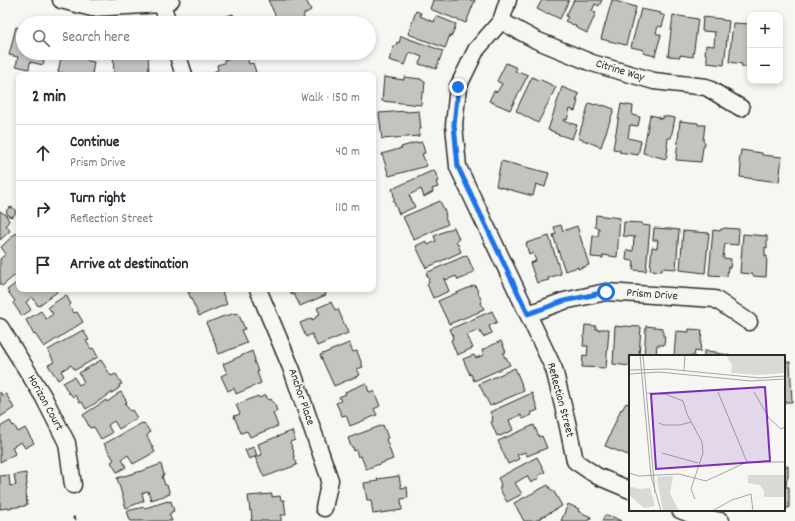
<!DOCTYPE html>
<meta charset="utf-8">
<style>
:root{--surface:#fff;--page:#f7f7f7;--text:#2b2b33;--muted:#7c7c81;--line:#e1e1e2}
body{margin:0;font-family:Dekko,sans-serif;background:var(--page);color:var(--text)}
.controls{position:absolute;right:12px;top:12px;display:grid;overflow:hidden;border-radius:8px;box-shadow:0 2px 6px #0003}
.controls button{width:36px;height:36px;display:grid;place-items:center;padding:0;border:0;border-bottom:1px solid var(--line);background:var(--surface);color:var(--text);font:20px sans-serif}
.stop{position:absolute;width:12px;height:12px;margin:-9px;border:3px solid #1a73e8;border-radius:50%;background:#fff}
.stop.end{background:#1a73e8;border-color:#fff;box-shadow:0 1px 4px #0008}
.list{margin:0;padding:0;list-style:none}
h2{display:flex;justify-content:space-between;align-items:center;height:52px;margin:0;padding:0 16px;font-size:17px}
h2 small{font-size:13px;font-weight:400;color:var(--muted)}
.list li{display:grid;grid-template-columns:26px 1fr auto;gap:12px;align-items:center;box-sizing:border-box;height:56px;padding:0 16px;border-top:1px solid var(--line)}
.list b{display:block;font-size:15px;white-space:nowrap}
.list p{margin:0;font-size:13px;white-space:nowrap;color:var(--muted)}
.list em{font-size:13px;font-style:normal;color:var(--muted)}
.icon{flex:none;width:22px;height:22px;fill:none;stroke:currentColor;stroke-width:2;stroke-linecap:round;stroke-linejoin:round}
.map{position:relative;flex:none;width:795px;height:521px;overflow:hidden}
.search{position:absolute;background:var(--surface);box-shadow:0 2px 6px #0003;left:16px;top:16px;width:360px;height:44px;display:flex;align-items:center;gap:10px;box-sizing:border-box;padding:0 14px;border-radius:22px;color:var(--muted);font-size:15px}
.panel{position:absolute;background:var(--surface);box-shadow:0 2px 6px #0003;left:16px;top:72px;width:360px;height:220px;border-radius:8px}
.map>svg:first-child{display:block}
.building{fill:#c3c3c0;stroke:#2b2b2b}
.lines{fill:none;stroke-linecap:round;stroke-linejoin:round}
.minor-casing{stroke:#2b2b2b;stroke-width:19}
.path{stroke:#2b2b2b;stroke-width:2.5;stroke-dasharray:4 3;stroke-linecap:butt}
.minor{stroke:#f6f6f2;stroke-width:16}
.route{stroke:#1a73e8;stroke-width:5}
.labels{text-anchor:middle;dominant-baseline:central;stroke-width:3;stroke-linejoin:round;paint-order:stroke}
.street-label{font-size:12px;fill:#2b2b2b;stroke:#f6f6f2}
.inset-road{fill:none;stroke:#a5a5a2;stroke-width:1}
.view{fill:#7b2cbf;fill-opacity:0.15;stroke:#7b2cbf;stroke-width:2}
.inset-edge{fill:none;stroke:#2b2b2b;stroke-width:2}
</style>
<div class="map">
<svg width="795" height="521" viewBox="0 0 795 521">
<rect width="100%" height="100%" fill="#f6f6f2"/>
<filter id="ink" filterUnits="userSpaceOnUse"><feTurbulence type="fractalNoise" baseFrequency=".025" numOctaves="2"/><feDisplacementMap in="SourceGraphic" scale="8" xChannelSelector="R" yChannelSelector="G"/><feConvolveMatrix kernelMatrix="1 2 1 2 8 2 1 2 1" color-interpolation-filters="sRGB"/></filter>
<g filter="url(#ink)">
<path class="building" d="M268 0H306L311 10 304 14V15L303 16 307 23H279Z
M433 0H475L466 23 430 9Z
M542 0H569L560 19 548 13 547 14 537 9Z
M574 0H602L599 6 595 4 592 11 596 13 587 33 575 27 576 26 565 21 568 17 566 16Z
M612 0 636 7 626 45 601 39Z
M641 9 661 13 660 14 665 16 662 27 658 26 656 33 661 35 655 56 643 53 644 50 631 47Z
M416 11 421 13 420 16 434 22 436 16 456 24 452 36 450 35 445 48 408 34Z
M233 14 236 23H204Z
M673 15 698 19 693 57 680 55V57L668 56Z
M703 17 722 19V20L729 21 724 65 707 63V55L705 54 706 45 714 46 715 32 702 31Z
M733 23 750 24V67H742V64L729 62Z
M16 27 23 29V53H46L43 65 30 62 29 69 16 66 18 57 9 55Z
M401 36 443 51 436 69 429 66V67L419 64 422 57 410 52 405 65 389 60 394 46H396L397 42 399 43Z
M62 53H89L87 61 94 62 92 75H70L58 72Z
M113 53H148L149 74 121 75V73L114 74Z
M213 53H227L214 57Z
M246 53 249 64 253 63 257 75H214L213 72 218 70 217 65 224 63V60Z
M506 63 517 68 515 71 519 73 520 72 528 75 510 110 489 101 494 91 497 92 502 84 497 81Z
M384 77 404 80V77L421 79V80L425 81 424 93H422L421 105 382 101Z
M532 77 538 80 539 79 556 87 538 123 516 111Z
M562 87 579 94 576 101H578L575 111 570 109 567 120 564 119 563 121 577 125 572 139 554 133 555 132 548 130Z
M589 103 595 105 596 104 603 106V105L614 109 601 147 578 138Z
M621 104 633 106 632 115 640 117 638 126 630 125 628 138 641 141 638 155 619 152 620 150 613 149Z
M406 111V112L419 111 421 129H419V136L382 139 379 113Z
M650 115 659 117 658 118 663 119V116L675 118 671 138H668L667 147 668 148 666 159 643 153Z
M680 121 698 123V125H705L703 141 705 142 704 147H703L701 162 676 160Z
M418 142V143L422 142 425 153 422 154 427 166 389 176 382 154 402 148 401 147Z
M741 150 762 153V155L782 157 779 182 740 177 741 164 739 163Z
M501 161 549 173 545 187 536 184 533 196 496 186Z
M434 170 439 181 436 182 438 187 432 189 433 192 424 197 421 189 409 195 415 207 399 214 393 200H395L393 196 394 195 392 189Z
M440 201 445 212 446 217 445 218 448 224 414 240 403 217Z
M6.5 212a4.5 4.5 0 1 1 9 0a4.5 4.5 0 1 1-9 0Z
M0 211 6 215 9 221 6 225 10 231 0 240Z
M596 215 620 218 617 257 603 255V258L591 257 593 236H598L599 228 595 227Z
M624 222 642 223V225L650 226 646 271 633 270 634 261 626 260 627 250 633 251 634 238 636 237 623 236Z
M561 225 563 231 577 226 589 265 578 269V267L565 271 553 235 556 234 554 227Z
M454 227 459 239 456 240 461 252 426 268 416 246 426 241 428 245 436 241 434 236Z
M654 228 671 229 679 230 676 269 662 268V271L650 270 652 247 657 248 658 240H653Z
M724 228 739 229 738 245 725 244 723 258 731 259 730 268 728 267 727 276 709 275 713 230 720 231 721 229H723Z
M683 231 709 233 705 273 680 270Z
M16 233 19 237V273L13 277 2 286 0 284V259L6 254 1 247Z
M743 234 767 236V248L765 247V256H767L766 277 753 276V274L740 273Z
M549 236 561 274 548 278 549 280 537 283 530 263 536 261 533 253 529 255 526 243Z
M467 255 474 272 467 275 468 276 458 280 456 276 446 280 445 278 444 279 449 291 436 297H435L433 298 427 284 429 283 428 280 429 279 426 273Z
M19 281V289H55L57 292 38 306 32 297 26 302 31 310 22 316 13 303 15 301 7 290Z
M475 285 482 302 481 303 484 309 479 311V312L449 324 438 301Z
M189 289H228L222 292 227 304 199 316 188 292H190Z
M289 289H324L326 295 300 306 294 294 292 295Z
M66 295 71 304 69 306 74 313 77 312 83 322 44 347 35 334 34 335 26 320 41 311 46 319 53 314 48 307Z
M331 302 335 310 338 309 348 333 317 346 312 334 306 337 300 323 312 318V320L316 318V316L320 314 317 308Z
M492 311 497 322 489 326 492 333 483 337 479 330 467 335 473 348 457 355 451 340 453 339 452 336H453L450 329Z
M234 313V314L238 313 245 329 241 330 247 343 219 354 215 345H216L206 323 227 315V316Z
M585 325 596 326V329L600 330V329H609L606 368 582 367 583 355 587 356 588 346H583Z
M615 326 623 327V326L641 327 639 356H630V366L613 364Z
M646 326 663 328V336H665L664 345H657L656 356H644Z
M689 329 702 330 700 352 695 351 694 356H674L676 331 689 332Z
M83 330 89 340 86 341 91 349 93 348 98 357 75 370 71 365 61 371 64 376 58 380 48 365 54 362 48 350Z
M501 341 506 352 503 353 505 358 506 357 510 365 474 381 471 374 470 375 463 359 474 355 476 358 484 355 482 350Z
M349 343 353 352 357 351 363 367 357 369 360 375 334 386 320 355Z
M252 351 255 360 254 361 258 371 257 372 261 383 236 394 234 388 228 391 221 376 227 373 223 364Z
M704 351 716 352V353L729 355V356H704Z
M101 360 111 376 116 374 122 384 119 385 120 387 118 388V389L86 409 82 402 80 403 75 395 73 397 70 393 69 394 63 383 74 377 79 385 84 382 79 373Z
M784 362H790L792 402H784Z
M515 368 522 385H521L524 391 490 406 479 384Z
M366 383 369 392 374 391 380 406 374 409 377 415 350 426 346 415 342 416 336 403 341 401 339 397 346 394 345 392Z
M0 392 3 396 6 394 14 408 0 417Z
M121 392 127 402 125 403 130 411 132 410 137 418 119 429 114 421 108 425 112 433 101 439 94 427 90 428 83 415 106 400 107 402 117 395V394Z
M532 393 538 410 531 413 532 415 523 419 521 415 509 420 513 430 500 436 499 435 497 436 491 422 493 421 492 419 493 418 490 412Z
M266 395 268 400 271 399 273 403 274 402 277 411 273 413 278 426 250 437 247 431 241 433 234 416 240 414 236 405 258 396 259 398Z
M626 403 630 405V451L628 455 605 446 621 409 622 410Z
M10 421 13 426 14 425 18 432 25 428 34 443 25 448 21 442 12 447 15 454 0 462V427Z
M142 423V424L144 423 150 432 147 436 155 452 133 464 128 455 122 459 126 467 117 472 111 462 114 460 104 444Z
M383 425 388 438 386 439 393 459 366 469 361 456 358 457 356 450 354 451 353 447H351L348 438Z
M534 425 539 437 542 436 547 448 527 456 525 452 517 455 519 459 508 464 498 441Z
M292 431 295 440 290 442 294 452 293 453 297 465 264 477 255 457 262 455 258 444Z
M254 447 257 456 249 459 245 450Z
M537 457 545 472 538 476 539 478 531 483 527 476 515 483 522 494 507 502 499 488 501 487 500 485 501 484 498 478Z
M161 464 164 475 162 476 165 485H167L170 494 151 500 148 491 142 493 144 501 126 508 117 478 145 470Z
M784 466H788V478H787L786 487H789V508H784Z
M26 473 27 485H26L27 490 26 491 27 505H25V506L0 509V476L9 475 10 486 16 485 14 475Z
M399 476 401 488 407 487 408 498 401 499V500L402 510 373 514 371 500H367L364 483 378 481 377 479Z
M548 485 551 490H553L562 506 535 521H524L514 503Z
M272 494V497L280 496 281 500H284L286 515H281V521H251V519H252L251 510 250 511 248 496Z
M168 501V502L171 501 174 511 171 512 172 514H169L172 521H131L130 520 127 511 144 507 145 508Z
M568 504 579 509 578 511 591 517 589 521H561Z
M605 515 610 517 611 516 621 521H602Z"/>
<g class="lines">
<g class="minor-casing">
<path id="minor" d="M61 0 92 8 162 4 171 0
M508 0 501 21 476 50 458 87 454 125 458 167 554 369 567 422 575 461 597 476 630 490
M162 4 168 23
M501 21 536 40 592 63 654 81 706 87 741 108
M177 53 184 75
M258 289 292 370 330 480 324 508
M528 314 564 301 606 292 715 299 749 322
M0 327 43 396 67 443 73 485
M680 510 695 516 721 521"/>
</g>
<path class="path" d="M73 517 77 521"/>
<use href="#minor" class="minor"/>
</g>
</g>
<g class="lines" filter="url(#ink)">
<path class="route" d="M458 87 454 125 458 167 528 314 564 301 606 292"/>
</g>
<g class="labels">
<g class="street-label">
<text transform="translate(620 71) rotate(17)">Citrine Way</text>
<text transform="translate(652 295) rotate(4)">Prism Drive</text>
<text transform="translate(301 397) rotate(71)">Anchor Place</text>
<text transform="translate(560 400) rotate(75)">Reflection Street</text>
<text transform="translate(45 403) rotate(61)">Horizon Court</text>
</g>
</g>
<g transform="translate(629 355)">
<rect width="156" height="156" fill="#f6f6f2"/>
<path d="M97 0H156V18L130 20 102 18 103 10ZM119 120H156V142H135V136L131 130 119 128ZM44 121 41 138 50 156H34L28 125 29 122ZM0 131 10 134 21 133 26 151 15 153 0 140Z" fill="#d9d9d5"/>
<path class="inset-road" d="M11 0 22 121 32 156M14 0 26 138M0 15 38 14 131 23 156 21M55 16 56 0M0 19 30 17 122 26 156 24M89 37 118 107M125 37 140 63 152 74 156 72M18 38 36 39 54 46 58 59 73 87 74 98 62 134 66 144M30 68 35 70H51L62 67M33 98 69 108M0 118 10 121 50 119 77 126 118 107H156M83 156 103 145 122 139 124 156"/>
<path class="view" d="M136 32 141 106 27 114 22 39Z"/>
<rect width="156" height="156" class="inset-edge"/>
</g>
</svg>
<div class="controls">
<button>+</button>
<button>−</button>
</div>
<div class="stop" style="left:606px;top:292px"></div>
<div class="stop end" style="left:458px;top:87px"></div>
<div class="search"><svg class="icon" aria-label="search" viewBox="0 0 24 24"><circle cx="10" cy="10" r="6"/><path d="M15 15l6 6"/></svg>Search here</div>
<section class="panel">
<h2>2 min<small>Walk · 150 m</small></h2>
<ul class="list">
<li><svg class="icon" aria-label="ahead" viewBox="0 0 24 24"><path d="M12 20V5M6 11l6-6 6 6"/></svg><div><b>Continue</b><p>Prism Drive</p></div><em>40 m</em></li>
<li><svg class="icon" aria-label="right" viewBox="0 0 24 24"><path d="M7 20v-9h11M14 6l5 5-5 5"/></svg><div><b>Turn right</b><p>Reflection Street</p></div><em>110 m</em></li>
<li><svg class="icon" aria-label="arrive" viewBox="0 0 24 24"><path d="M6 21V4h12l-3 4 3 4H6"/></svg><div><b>Arrive at destination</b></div></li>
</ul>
</section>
</div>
